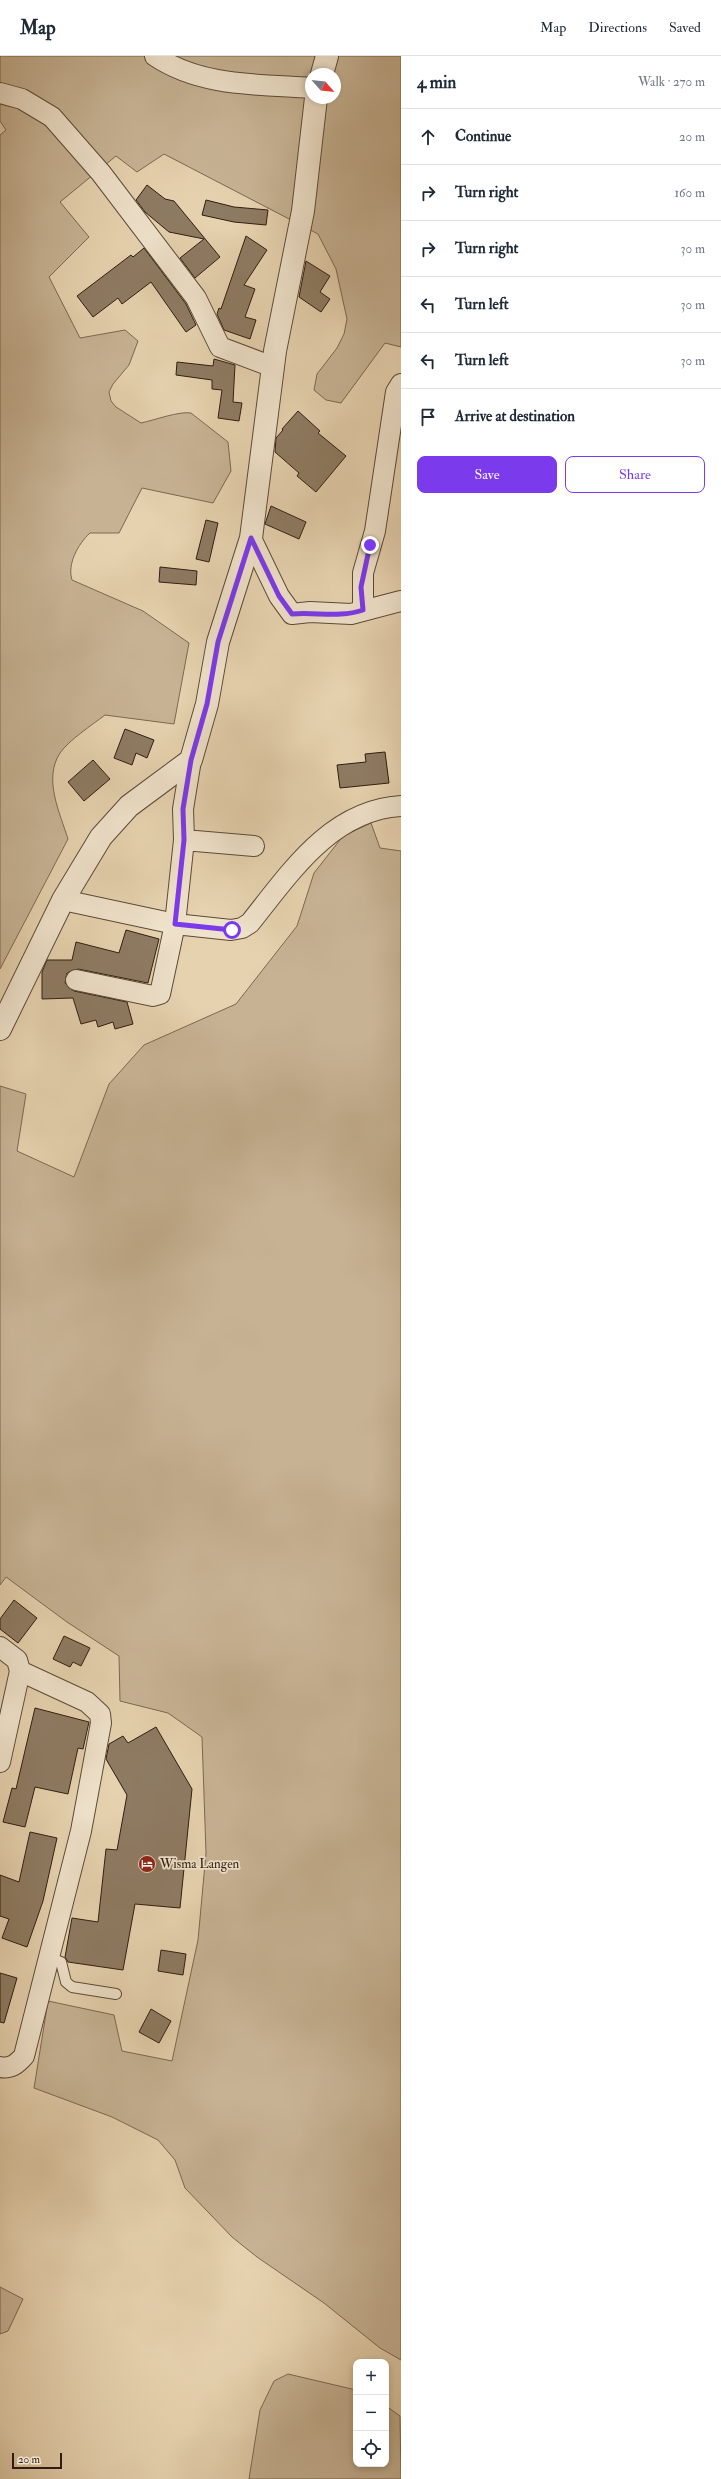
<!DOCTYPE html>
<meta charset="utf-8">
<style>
:root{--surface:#fff;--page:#f2f2f3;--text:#1f2937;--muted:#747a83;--line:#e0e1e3;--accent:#7c3aed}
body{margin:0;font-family:"IM FELL Double Pica",serif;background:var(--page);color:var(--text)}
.controls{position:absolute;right:12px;bottom:12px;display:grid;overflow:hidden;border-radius:8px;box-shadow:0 2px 6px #0003}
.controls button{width:36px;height:36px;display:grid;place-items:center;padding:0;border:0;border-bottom:1px solid var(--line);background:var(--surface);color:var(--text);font:20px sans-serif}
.compass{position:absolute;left:305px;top:12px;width:36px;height:36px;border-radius:50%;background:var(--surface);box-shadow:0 2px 6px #0003;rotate:117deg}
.scale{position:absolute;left:12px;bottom:10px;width:50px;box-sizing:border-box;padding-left:4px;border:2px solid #2f1d10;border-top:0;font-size:11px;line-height:14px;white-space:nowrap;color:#2f1d10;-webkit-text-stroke:3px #efe2cb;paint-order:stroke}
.stop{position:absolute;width:12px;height:12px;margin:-9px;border:3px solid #7c3aed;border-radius:50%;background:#fff}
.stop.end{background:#7c3aed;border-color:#fff;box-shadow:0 1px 4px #0008}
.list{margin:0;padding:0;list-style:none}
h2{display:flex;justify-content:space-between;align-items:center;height:52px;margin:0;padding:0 16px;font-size:17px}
h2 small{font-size:13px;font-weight:400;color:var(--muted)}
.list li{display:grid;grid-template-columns:26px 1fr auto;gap:12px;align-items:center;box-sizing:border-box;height:56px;padding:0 16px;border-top:1px solid var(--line)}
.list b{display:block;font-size:15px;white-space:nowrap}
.list em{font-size:13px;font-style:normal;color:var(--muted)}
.actions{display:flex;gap:8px;padding:12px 16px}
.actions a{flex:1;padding:9px 0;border:1px solid var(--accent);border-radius:8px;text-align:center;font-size:14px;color:var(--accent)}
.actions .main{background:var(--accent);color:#fff}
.icon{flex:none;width:22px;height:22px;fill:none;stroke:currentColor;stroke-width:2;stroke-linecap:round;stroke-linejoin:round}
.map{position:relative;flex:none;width:401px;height:2423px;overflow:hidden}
header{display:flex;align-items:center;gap:24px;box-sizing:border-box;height:56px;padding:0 20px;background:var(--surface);border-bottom:1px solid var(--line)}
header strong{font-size:19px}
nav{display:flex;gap:22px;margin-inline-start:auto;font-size:14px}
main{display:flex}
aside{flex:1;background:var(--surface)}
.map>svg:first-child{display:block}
.green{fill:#c7b394;stroke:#7b6852;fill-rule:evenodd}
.building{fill:#8e7b63;stroke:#2f1d10}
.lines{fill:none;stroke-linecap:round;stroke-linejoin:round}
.service-casing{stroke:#5d4a38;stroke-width:12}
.minor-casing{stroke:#5d4a38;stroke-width:22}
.tertiary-casing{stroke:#5d4a38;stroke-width:24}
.service{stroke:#efe2cb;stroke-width:10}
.minor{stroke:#efe2cb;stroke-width:20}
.tertiary{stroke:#efe2cb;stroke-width:22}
.route{stroke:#7c3aed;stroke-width:5}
.labels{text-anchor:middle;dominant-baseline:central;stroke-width:3.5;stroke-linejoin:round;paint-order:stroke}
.poi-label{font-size:13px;fill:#2f1d10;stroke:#efe2cb;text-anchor:start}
</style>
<header>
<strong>Map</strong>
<nav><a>Map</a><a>Directions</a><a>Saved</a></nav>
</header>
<main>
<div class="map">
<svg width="401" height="2423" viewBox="0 0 401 2423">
<rect width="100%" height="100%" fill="#e6d2af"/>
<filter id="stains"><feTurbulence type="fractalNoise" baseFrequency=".005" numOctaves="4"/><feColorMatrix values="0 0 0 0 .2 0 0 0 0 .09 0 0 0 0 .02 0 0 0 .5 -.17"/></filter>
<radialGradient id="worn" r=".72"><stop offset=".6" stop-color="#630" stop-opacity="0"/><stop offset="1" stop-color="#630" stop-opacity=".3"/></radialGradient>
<path class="green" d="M0 0H401V291L385 287 341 347 326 344 314 334 317 318 337 292 344 278 347 263 336 213 318 178 164 98 137 116 116 100 60 146 89 181 49 221 80 282 125 274 138 285 129 309 113 328 109 336 111 345 116 351 141 367C155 364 179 355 191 357L228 386 231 415 213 447 142 432 119 477H90C78 488 67 508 72 524L143 555 189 587 174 668 105 659C92 669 69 684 60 697 43 723 60 757 68 783L0 913V79L6 74 0 65ZM311 18H335V42H311Z
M371 767 380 792 401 795V2304L380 2292 324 2247 257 2201 232 2181 185 2132 175 2104 158 2084 112 2061 34 2032 48 1945 114 1959 122 1995 172 2005 198 1884 206 1797 202 1681 168 1657 120 1645 119 1600 67 1566 6 1521 0 1529V1030L26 1038 17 1095 74 1121 109 1028 144 989 236 948 297 870 314 817 343 780Z
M0 2231 23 2243 8 2275 0 2278Z
M288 2318 356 2334V2408H386V2350L400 2360 401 2423H249L260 2354 274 2325Z"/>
<path class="building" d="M147 129 165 143 174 145 220 201 195 222 180 202 204 183 169 176 145 156 136 144Z
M206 144 234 151 268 154 266 169 234 166 202 159Z
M246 180 267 194 244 229 255 233 245 261 256 264 250 283 224 274 217 258 219 252 221 253Z
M144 192 186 248 196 269 186 276 151 226 122 248 118 242 93 261 77 240 131 199 133 201Z
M306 205 330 220 320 236 330 243 321 256 299 241Z
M214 303 235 309 233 346 242 347 239 365 218 362 222 334 212 333V324L176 319 177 306 213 310Z
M298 355 320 375 318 377 346 400 316 436 297 420 299 417 275 396 276 382 283 374 282 373Z
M271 450 306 466 299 483 265 468Z
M206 464 218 467 209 506 196 503Z
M160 511 197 515 196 529 159 526Z
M125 673 154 684 147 702 136 697 132 709 114 702Z
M385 696 389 727 340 732 337 709 366 706 365 698Z
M93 704 110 723 84 745 68 726Z
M126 874 159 883 148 927 78 913 67 917 65 927 74 935 127 946 133 968 115 973 113 966 98 971 96 964 81 968 73 942 42 943V916L47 904H72L76 886 119 897Z
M14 1544 37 1562 18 1587 0 1573V1563Z
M64 1580 90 1592 81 1610 73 1606 70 1611 53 1603Z
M35 1652 89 1666 83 1693 78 1692 68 1738 35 1731 25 1771 3 1766 12 1732 16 1733Z
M156 1671 192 1733 180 1852 135 1848 123 1914 68 1906 65 1901 72 1862 98 1866 106 1793 117 1794 127 1739 106 1703 109 1688 123 1680 128 1687Z
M30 1776 57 1782 43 1845 27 1891 2 1882 9 1863 0 1860V1819L19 1826Z
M161 1894 186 1898 183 1919 158 1915Z
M0 1917 17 1922 4 1967 0 1966Z
M151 1953 171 1965 159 1987 139 1976Z"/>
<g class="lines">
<g class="service-casing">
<path id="service" d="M49 1901 61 1906 66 1926 72 1931 116 1938"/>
</g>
<g class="minor-casing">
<path id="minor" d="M155 0C201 31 258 28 311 32
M0 37 22 43 52 61 101 117 196 242 220 291 273 311
M251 482 279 540 292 558 310 556 351 558 401 545
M363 554V517L375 475 396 336 401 328
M184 784 254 790
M63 844 175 868 231 874 242 872 250 867C290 817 331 754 401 750
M76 924 153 940 160 938 175 868 184 784 183 753 191 704
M0 1591 17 1604 20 1615 0 1706
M0 2011C11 2013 17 2008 24 2000L81 1775 101 1667 100 1658 87 1646 20 1615"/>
</g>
<g class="tertiary-casing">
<path id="tertiary" d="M322 18 327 0
M0 973 63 844 101 781 129 750 191 704 207 648 218 586 251 482 275 295 303 155 316 42"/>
</g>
<use href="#service" class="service"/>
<use href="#minor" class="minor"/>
<use href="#tertiary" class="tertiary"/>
</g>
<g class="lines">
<path class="route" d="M232 874 175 868 184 784 183 753 191 704 207 648 218 586 251 482 279 540 292 558C316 556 340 562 363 554L361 531 370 489"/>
</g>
<defs>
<g id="hotel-disc" transform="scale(0.9)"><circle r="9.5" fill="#8f2418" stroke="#efe2cb"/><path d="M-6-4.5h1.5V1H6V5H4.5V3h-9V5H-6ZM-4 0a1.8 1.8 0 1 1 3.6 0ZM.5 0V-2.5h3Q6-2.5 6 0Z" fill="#fff"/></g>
</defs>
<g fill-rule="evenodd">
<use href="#hotel-disc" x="147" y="1808"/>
</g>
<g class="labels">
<g class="poi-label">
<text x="160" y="1808">Wisma Langen</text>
</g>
</g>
<rect width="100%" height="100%" filter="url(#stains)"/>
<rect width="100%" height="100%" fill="url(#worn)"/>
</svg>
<div class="controls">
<button>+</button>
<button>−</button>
<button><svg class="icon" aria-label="locate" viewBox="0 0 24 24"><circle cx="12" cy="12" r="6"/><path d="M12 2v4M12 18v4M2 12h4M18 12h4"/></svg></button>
</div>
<svg class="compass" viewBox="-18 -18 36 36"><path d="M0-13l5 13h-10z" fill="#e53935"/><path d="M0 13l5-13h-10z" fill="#747a83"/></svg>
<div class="scale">20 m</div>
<div class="stop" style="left:232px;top:874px"></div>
<div class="stop end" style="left:370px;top:489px"></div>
</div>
<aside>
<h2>4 min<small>Walk · 270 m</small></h2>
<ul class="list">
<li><svg class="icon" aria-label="ahead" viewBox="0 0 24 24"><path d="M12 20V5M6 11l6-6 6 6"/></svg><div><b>Continue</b></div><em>20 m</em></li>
<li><svg class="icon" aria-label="right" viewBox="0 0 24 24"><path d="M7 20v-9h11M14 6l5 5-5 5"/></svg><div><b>Turn right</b></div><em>160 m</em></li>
<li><svg class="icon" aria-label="right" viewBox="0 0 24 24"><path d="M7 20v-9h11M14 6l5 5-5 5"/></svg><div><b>Turn right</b></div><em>30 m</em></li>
<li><svg class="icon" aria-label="left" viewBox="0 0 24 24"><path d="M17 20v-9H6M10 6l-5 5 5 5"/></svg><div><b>Turn left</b></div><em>30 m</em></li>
<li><svg class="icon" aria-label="left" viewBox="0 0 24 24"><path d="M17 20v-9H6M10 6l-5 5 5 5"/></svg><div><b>Turn left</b></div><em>30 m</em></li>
<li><svg class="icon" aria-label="arrive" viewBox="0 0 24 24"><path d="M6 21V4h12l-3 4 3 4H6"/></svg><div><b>Arrive at destination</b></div></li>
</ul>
<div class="actions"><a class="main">Save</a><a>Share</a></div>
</aside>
</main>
